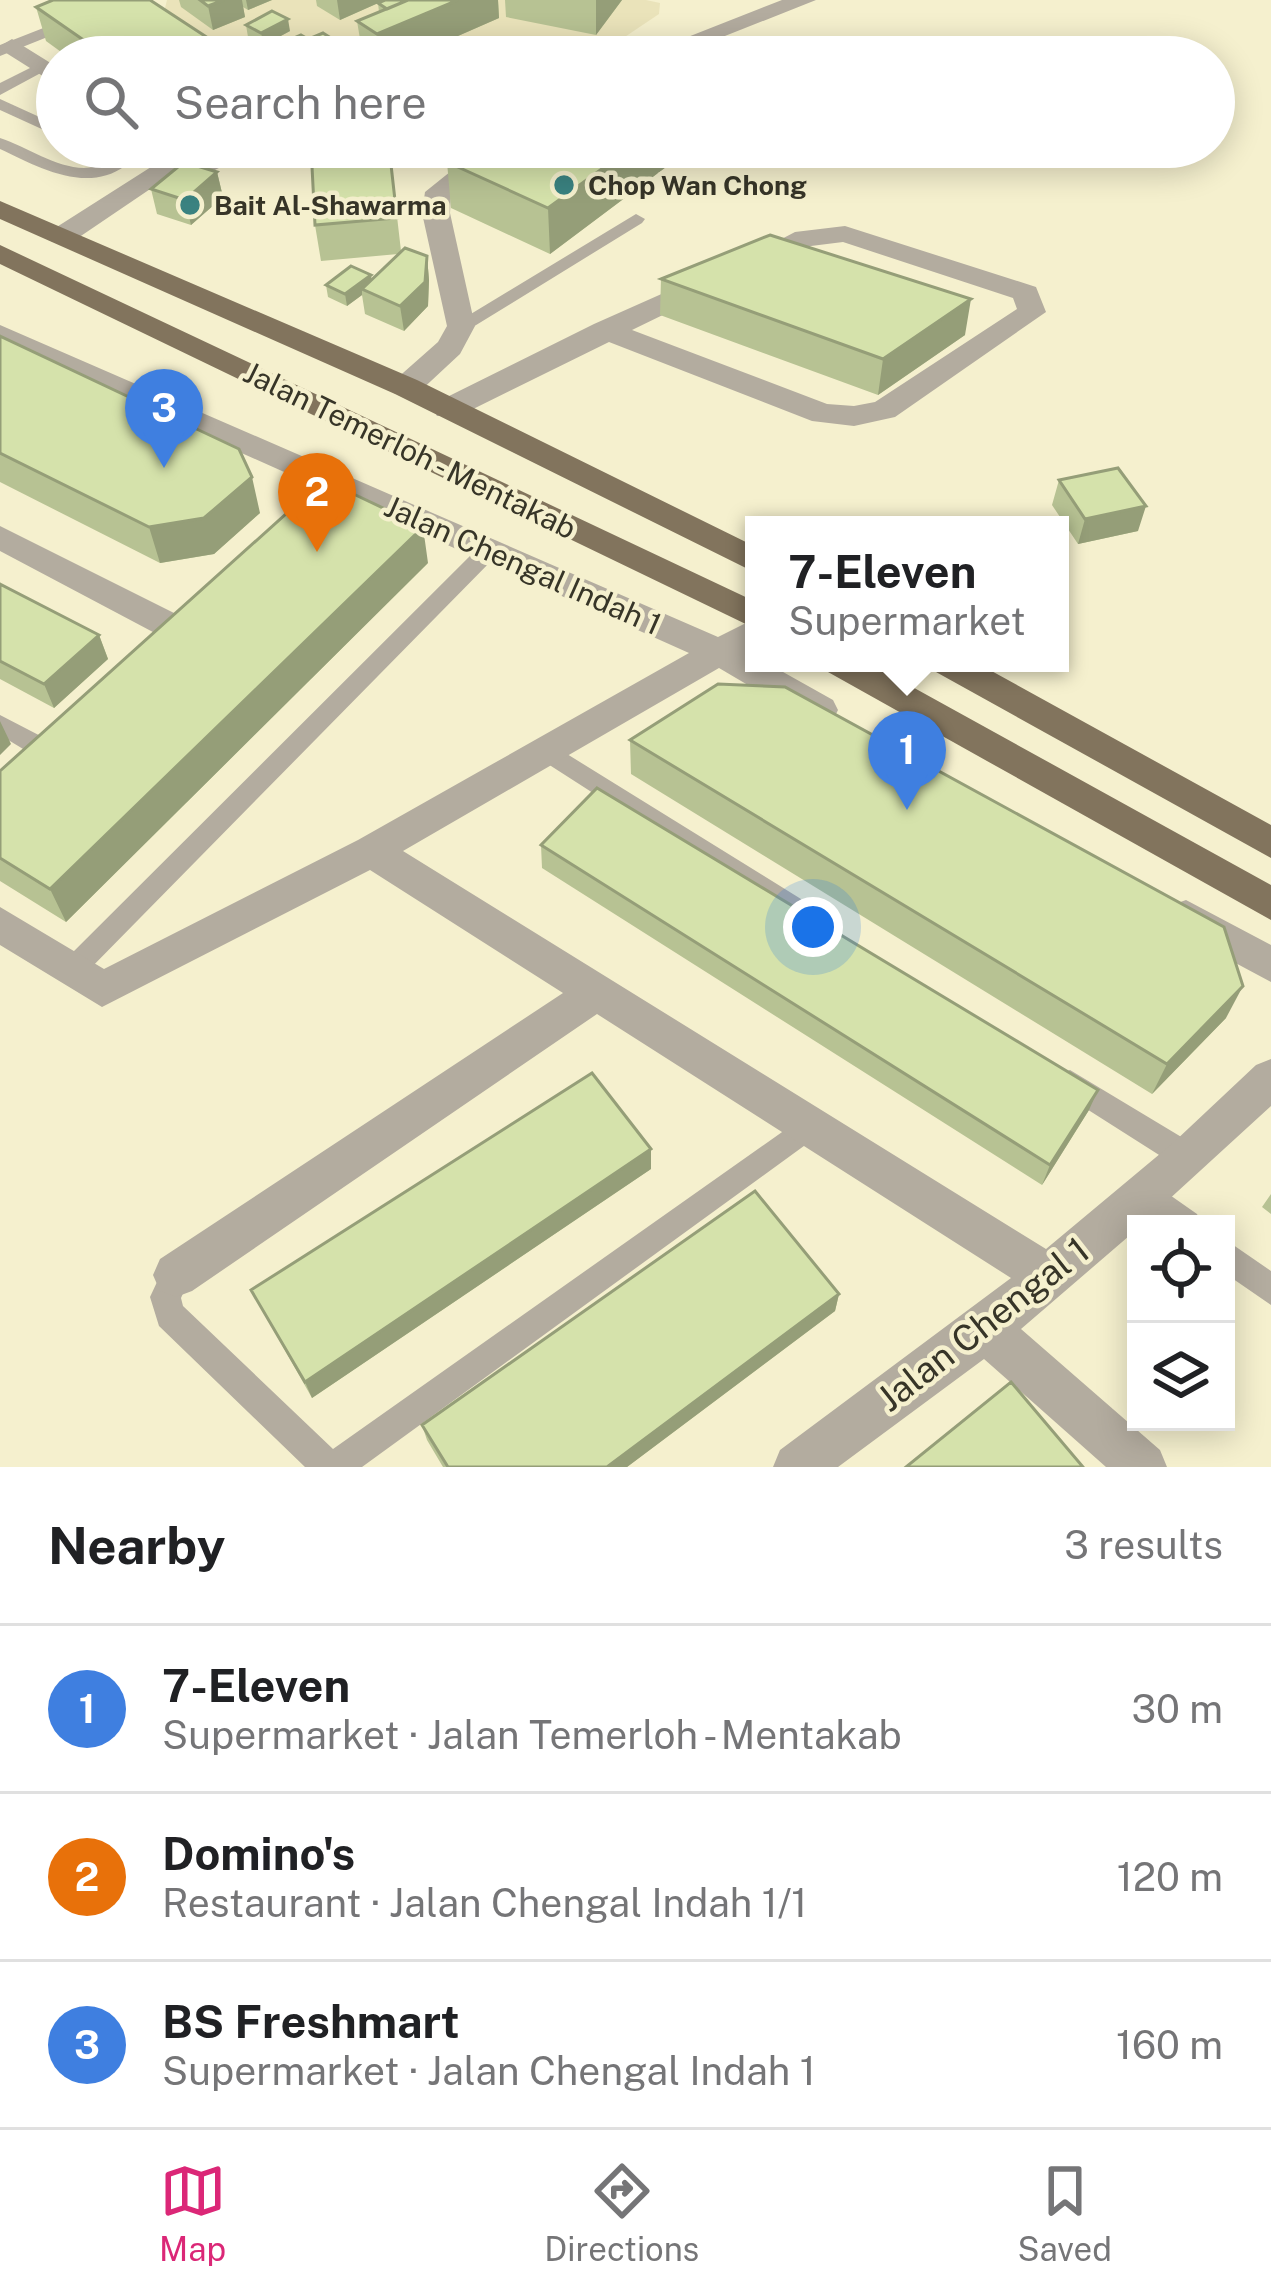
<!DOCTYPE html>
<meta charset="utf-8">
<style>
:root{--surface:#fff;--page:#f2f2f2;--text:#202124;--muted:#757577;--line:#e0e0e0;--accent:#db2777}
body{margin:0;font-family:"Public Sans",sans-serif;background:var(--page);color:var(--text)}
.controls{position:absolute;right:36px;bottom:36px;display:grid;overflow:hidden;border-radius:0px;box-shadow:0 6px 30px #0003}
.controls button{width:108px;height:108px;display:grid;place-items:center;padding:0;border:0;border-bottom:3px solid var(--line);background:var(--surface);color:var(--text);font:60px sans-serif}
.you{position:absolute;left:813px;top:927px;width:42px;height:42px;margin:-30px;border:9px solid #fff;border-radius:50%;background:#1a73e8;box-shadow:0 0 0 18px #1a73e833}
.badge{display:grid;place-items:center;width:78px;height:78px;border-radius:50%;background:var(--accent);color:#fff;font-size:39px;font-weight:700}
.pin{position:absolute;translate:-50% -99px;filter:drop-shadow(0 3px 6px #0008)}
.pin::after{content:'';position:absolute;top:63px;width:42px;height:36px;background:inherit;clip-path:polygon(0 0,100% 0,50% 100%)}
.popup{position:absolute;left:745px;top:516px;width:324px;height:156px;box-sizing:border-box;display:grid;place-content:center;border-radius:0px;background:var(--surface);filter:drop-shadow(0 3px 9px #0005);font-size:39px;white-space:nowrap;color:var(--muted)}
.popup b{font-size:45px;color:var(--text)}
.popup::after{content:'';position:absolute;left:50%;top:100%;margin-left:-24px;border:24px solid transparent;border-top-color:var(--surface)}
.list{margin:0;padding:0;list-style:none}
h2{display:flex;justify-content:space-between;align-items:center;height:156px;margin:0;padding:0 48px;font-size:51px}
h2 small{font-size:39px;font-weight:400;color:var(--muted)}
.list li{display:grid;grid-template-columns:78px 1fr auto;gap:36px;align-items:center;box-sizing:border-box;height:168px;padding:0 48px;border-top:3px solid var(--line)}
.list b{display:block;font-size:45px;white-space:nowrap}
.list p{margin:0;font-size:39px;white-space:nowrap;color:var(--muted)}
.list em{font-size:39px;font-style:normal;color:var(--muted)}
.icon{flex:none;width:66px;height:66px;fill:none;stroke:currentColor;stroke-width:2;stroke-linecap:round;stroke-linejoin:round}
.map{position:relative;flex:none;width:1271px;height:1467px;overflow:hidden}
.search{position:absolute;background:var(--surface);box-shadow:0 6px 30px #0003;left:36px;right:36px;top:36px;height:132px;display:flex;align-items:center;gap:30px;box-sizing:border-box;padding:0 42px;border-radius:66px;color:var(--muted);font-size:45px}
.sheet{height:660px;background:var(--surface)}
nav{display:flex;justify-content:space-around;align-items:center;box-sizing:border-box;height:168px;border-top:3px solid var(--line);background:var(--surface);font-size:33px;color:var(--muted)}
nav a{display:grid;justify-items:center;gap:6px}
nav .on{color:var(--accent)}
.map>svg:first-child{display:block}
.built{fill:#eae3ba}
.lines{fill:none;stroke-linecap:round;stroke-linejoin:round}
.lane{fill:#b3ac9f;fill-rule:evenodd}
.street{fill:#b3ac9f;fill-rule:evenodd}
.primary{fill:#82745d;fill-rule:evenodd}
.wall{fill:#b7c293}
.shaded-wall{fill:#959e78}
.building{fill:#d5e2ab;stroke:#959e78;stroke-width:3}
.poi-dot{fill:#3a8280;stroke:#f5f0ce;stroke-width:4.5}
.labels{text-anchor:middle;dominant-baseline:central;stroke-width:9;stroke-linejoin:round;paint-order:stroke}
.far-poi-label{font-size:27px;font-weight:bold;fill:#373528;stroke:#f5f0ce;text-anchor:start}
.street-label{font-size:30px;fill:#373528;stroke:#f5f0ce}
.near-street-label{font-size:36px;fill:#373528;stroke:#f5f0ce}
</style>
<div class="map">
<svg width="1271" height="1467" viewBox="0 0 1271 1467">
<rect width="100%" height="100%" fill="#f5f0ce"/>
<path class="built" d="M167 0H646L660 3 659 14 595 57H233L164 12Z"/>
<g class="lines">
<path class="lane" d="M74 16 82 21 80 24 0 56V45Z
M364 36 378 39 352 53 355 57H336L332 52Z
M36 65 50 68 0 95V83Z
M0 99 57 125V136L0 110Z
M0 138C34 149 73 181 107 162L81 147H104L122 155 125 166C86 194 38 167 0 149Z
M238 147H260L211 172 171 160 180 155 209 161Z
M636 214 645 219 642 223 468 330H454L451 326Z
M489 542 500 550 497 555 81 978 72 982 63 978 59 970 63 962 481 545Z
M0 715 56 744 59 751 56 758H38L0 735Z
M546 741 801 899 805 907 801 915 792 918 783 915 537 757 534 750 537 743Z
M1070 1070 1198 1147 1202 1157 1198 1167 1188 1170 1178 1167 1060 1092 1056 1083 1060 1074Z
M809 1113 819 1117 823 1126 819 1135 362 1467H305L159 1326 150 1297 165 1265 176 1260 187 1265 191 1275 181 1298 183 1306 333 1449Z
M1147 1179 1197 1214 1202 1224C1173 1224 1146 1223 1132 1193L1137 1183Z
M1226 1240 1271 1271V1305L1226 1274Z"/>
<path class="street" d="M782 0H816L672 57H637Z
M12 39 57 67V85L3 51 0 46Z
M147 147H178L193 160 72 242H52L48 236 52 230 162 160Z
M481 147H511L451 195 450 213 475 326 460 354 417 394H395L391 387 395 380 438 342 447 326 422 213 425 192Z
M845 226 1036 287 1046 312 895 417 854 426 812 421 609 342 459 416H437L433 409 437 402 594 324 702 276 712 279 716 285 712 291 632 330 827 404 854 406 875 402 1017 309 1013 298 843 242 811 246 752 270 738 262 795 232Z
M0 325 718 637 754 619V648L747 652 754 656V663H767L833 700 838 710 833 720 820 724 807 720 719 668 403 851 1046 1249 1173 1143 1256 1065 1271 1059V1106L1142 1224H1136V1230L1021 1329 1160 1450 1167 1467H1106L984 1359 838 1467H773L780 1450 1011 1278 597 1014 192 1291 176 1297 160 1291 153 1275 160 1259 563 993 370 870 102 1007 0 945V907L104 969 358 840 689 653 0 345Z
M0 526 192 622 197 631 192 640 180 644 168 640 0 551Z
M1186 900 1271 945V982L1172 929 1166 917 1172 905Z"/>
<path class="primary" d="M0 201 417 380 754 546V572L395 394 0 219Z
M0 245 754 601V628L0 264Z
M823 663H869L1271 885V920L828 672Z
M931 663H977L1271 825V858L936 672Z"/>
</g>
<path class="wall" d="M179 0H272L248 10 243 7 245 17 213 30 181 7Z
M316 0H385L340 20 317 6Z
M385 0H498L499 18 410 57H363L357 21 379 12 378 3Z
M505 0H622L596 35 506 17Z
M36 7 237 57H68L46 41Z
M246 25 290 31 264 45 248 37Z
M194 147H229L208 157Z
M389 147 401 251 427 256 429 280 428 306 404 331 365 314 362 295 347 306 328 297 326 285 371 275V280L398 254 321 261 315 225Z
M392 147H442L413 161Z
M674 161 550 254 451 208 447 162Z
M217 172 223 197 191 225 157 214 151 189Z
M661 279 965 335 878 395 660 315Z
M0 336 260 513 214 554 160 563 0 482Z
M1059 480 1138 531 1078 544 1052 505Z
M428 563 66 922 0 881V771Z
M0 584 99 635 108 659 54 708 0 679Z
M630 740 1226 1018 1152 1094 631 774Z
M541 845 1089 1110 1042 1185 542 868Z
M651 1169 312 1398 251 1290Z
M1271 1194V1214L1262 1207Z
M839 1294 835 1311 627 1467H443L427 1440 422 1425Z"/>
<path class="shaded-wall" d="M224 0H242L245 17 213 30 208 6Z
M246 0H272L248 10Z
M337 0H385L340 20Z
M424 0H498L499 18 410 57H380L377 34Z
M596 0H622L596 35Z
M288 19 290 31 264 45 261 33Z
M206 147H229L208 157Z
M411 147H442L413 161Z
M632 147H674V161L550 254 548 208Z
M217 172 223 197 191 225 185 200Z
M427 256 429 280 428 306 404 331 400 306Z
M371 275 373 287 362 289V295L347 306 345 294Z
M971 299 965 335 878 395 883 359Z
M252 477 260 513 214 554 160 563 149 527Z
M1146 506 1138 531 1078 544 1085 519Z
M423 527 428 563 66 922 50 889Z
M99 635 108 659 54 708 44 684Z
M0 721 11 744 0 755Z
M1243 986 1226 1018 1152 1094 1167 1064Z
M1098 1090 1089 1110 1042 1185 1050 1165Z
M651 1149V1169L312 1398 305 1382Z
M839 1294 835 1311 627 1467H607Z"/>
<path class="building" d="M53 0H150L237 57H108L36 7Z
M200 0H224L208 6Z
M385 0H408L387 9 378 3Z
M408 0H458L377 34 357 21Z
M272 11 288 19 261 33 246 25Z
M323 33 350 50 346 52 342 49 324 57H289L280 51Z
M301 35 308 39 280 51 281 57H273L264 51Z
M342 49 354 57H324Z
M311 147H389L397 218 315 225Z
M469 147H632L548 208 447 162Z
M184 162 217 172 185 200 151 189Z
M770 235 971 299 883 359 661 279Z
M405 248 427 256 425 282 400 306 362 289Z
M351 266 371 275 345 294 326 285Z
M0 336 239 449 252 477 204 518 149 527 0 453Z
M1118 468 1146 506 1085 519 1059 480Z
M343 489 423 527 50 889 0 858V771L307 495Z
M0 584 99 635 44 684 0 661Z
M718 684 785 687 1224 927 1243 986 1167 1064 630 740Z
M597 788 1098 1090 1050 1165 541 845Z
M592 1073 651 1149 305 1382 251 1290Z
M755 1191 839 1294 607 1467H448L422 1425Z
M1011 1382 1083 1467H906Z"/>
<g class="poi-dot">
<circle cx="564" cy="185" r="12"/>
<circle cx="190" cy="205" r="12"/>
</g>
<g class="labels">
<g class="far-poi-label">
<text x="588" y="185">Chop Wan Chong</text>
<text x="214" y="205">Bait Al-Shawarma</text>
</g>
<g class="street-label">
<text transform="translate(410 450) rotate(26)">Jalan Temerloh - Mentakab</text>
<text transform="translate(523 565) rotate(24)">Jalan Chengal Indah 1</text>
</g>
<g class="near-street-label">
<text transform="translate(983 1324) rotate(-38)">Jalan Chengal 1</text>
</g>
</g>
</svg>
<div class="controls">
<button><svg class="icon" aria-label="locate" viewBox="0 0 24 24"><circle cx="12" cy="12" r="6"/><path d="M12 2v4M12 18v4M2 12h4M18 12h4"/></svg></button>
<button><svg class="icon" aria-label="layers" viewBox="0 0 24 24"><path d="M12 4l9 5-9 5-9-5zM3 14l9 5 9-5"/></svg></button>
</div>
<div class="you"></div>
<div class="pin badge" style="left:907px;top:810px;background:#3f7fe0">1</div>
<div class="popup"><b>7-Eleven</b>Supermarket</div>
<div class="pin badge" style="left:317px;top:552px;background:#e8710a">2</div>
<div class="pin badge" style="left:164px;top:468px;background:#3f7fe0">3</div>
<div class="search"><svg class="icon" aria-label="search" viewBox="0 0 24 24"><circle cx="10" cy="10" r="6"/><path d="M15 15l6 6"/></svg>Search here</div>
</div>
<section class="sheet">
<h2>Nearby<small>3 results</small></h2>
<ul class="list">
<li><span class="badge" style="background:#3f7fe0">1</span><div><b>7-Eleven</b><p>Supermarket · Jalan Temerloh - Mentakab</p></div><em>30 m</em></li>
<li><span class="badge" style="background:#e8710a">2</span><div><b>Domino's</b><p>Restaurant · Jalan Chengal Indah 1/1</p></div><em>120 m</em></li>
<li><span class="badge" style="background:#3f7fe0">3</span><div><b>BS Freshmart</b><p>Supermarket · Jalan Chengal Indah 1</p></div><em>160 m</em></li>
</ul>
</section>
<nav>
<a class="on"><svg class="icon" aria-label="map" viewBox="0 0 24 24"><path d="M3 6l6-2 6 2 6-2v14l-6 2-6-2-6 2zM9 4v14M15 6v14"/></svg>Map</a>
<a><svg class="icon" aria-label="directions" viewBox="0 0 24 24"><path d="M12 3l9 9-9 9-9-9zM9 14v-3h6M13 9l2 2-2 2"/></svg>Directions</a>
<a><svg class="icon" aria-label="saved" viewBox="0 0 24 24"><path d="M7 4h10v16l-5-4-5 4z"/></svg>Saved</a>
</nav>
